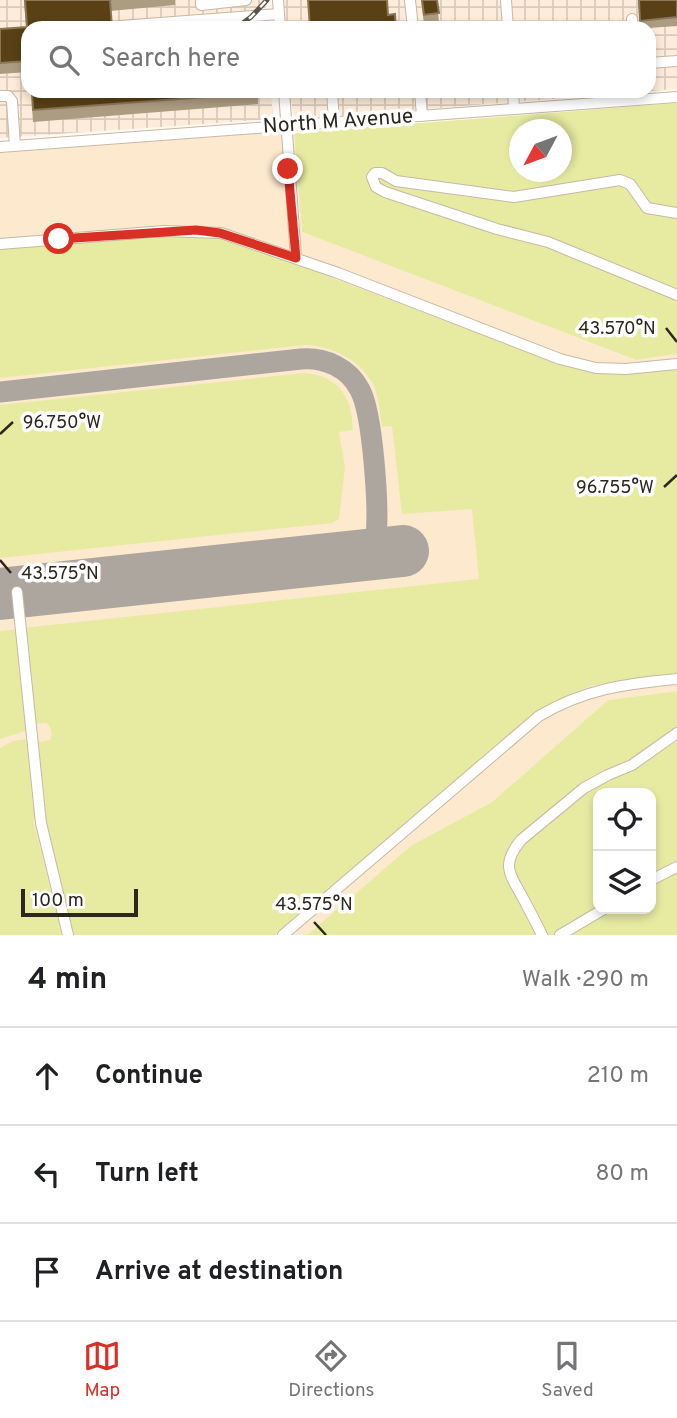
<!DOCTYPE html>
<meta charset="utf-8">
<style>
:root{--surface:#fff;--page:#f2f2f2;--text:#202124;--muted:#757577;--line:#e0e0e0;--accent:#d93025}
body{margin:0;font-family:Overpass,sans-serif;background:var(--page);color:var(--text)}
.controls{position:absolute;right:21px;bottom:21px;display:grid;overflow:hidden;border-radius:14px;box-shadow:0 4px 10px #0003}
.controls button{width:63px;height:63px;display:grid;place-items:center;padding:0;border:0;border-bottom:2px solid var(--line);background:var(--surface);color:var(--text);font:35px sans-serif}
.compass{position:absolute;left:509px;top:119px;width:63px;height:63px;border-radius:50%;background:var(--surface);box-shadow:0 4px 10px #0003;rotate:229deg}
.scale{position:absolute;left:21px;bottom:18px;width:117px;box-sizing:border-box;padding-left:7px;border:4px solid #2c271f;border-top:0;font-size:19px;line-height:24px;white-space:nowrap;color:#2c271f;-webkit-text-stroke:5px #fff;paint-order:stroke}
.stop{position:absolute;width:21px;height:21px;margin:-16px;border:5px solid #d93025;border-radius:50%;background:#fff}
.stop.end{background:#d93025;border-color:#fff;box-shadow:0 2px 7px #0008}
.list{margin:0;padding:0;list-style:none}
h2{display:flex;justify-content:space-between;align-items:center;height:91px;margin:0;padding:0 28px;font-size:30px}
h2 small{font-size:23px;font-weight:400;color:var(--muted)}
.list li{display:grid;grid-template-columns:46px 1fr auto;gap:21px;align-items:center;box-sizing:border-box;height:98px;padding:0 28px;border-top:2px solid var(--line)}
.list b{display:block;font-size:26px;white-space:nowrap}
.list em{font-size:23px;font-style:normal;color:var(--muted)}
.icon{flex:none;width:38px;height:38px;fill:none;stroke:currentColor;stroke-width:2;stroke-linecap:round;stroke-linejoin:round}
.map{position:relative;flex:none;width:677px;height:935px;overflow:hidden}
.search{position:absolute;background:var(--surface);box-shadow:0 4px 10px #0003;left:21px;right:21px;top:21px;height:77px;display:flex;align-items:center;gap:18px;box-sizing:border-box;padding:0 24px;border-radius:21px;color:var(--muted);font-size:26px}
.sheet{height:385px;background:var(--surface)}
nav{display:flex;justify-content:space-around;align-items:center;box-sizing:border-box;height:98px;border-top:2px solid var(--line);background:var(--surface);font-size:19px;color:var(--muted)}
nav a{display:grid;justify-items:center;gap:4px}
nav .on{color:var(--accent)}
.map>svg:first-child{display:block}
.industrial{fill:url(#industrial-grid)}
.built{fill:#fce9ce}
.grass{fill:#e7eba2;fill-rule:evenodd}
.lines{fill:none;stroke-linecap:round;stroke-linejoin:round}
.taxiway{stroke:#aca69e;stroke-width:21}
.runway{stroke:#aca69e;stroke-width:52}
.minor-casing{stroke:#c6b9a4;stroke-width:12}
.minor{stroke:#fff;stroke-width:10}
.rail-casing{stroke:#5a554d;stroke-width:5}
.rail{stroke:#fff;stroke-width:2.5;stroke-dasharray:8;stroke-linecap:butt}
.wall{fill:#ac9c82}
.building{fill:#594015;stroke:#8a7757;stroke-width:2}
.route{stroke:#d93025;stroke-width:9}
.ticks{fill:none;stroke:#2c271f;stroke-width:2.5}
.labels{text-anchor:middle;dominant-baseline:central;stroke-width:7;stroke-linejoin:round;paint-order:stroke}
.street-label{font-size:21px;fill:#2c271f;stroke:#fff}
.ticks-label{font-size:18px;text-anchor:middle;fill:#2c271f;stroke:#fff;stroke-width:7;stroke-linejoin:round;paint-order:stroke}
</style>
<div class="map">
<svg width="677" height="935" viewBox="0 0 677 935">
<defs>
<pattern id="industrial-grid" width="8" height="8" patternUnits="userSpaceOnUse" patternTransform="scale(1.75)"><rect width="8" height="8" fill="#fdecda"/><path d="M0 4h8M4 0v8" fill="none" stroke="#d9cabb"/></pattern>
</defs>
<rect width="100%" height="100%" fill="#fef8f0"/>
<path class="industrial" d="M0 0H265L267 28H28V91H271L273 119 0 138Z
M276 0H677V89L298 119 293 114 290 91H649V28H280Z"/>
<path class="built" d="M278 132 294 133 302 232 636 360 677 354V691L608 700 492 802 412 845 307 935H0V153Z"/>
<path class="grass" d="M677 103V354L636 360 302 232 294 133ZM520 130H562V172H520Z
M180 235 209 236 240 243 567 367 615 375 677 369V675L593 685 552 702 505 738 275 935H74L47 832 35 743 50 740C53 734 51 726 46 723L32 724 22 628 479 579 472 509 402 514 392 426 382 427C380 413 379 397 373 384 359 359 332 346 305 345L0 378V249Z
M305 373C339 376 352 397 353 430L339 432 345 467 339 519 332 523 0 558V405Z
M17 629 28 730 0 739V631Z
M677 691V935H307L412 845 492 802 608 700ZM598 793H651V909H598Z
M28 739 39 818 33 820 62 935H0V748L13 741Z"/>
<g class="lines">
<path class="taxiway" d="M0 392 301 359C325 357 349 368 360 390 373 414 379 508 376 536L370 549 359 556"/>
<path class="runway" d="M0 594 403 551"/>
<g class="minor-casing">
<path id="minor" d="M201 0V5L246 0
M278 0 280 28
M410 0 413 28
M506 0 508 28
M632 19V28
M120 26 279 14
M649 63 677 61
M284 91 296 258
M332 91 334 122
M420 91 422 116
M513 91 514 109
M0 96H8L12 101 15 146
M0 147 677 97
M677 213 647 208 630 184 620 180 514 197 396 181 382 173H375L372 177 376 187 385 192 497 229 548 242 677 295
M0 244 164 231 221 233 338 273 560 359 596 368 626 369 677 364
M17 592 41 823 68 935
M651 880 677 867
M283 935 539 716C585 689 624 684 677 679
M542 935C536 923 530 911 524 900 510 874 500 866 521 840L584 788 608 775 632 765 677 733
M560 935 604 909"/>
</g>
<use href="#minor" class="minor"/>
<g class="rail-casing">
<path id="rail" d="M236 28 251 17 267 0"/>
</g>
<use href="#rail" class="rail"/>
</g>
<path class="wall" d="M24 0H175V5L110 11 28 28V72L0 74V29L26 27Z
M421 0H437L439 22 424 24Z
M638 0H677V26L649 28H640Z
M31 91H258V104L33 122Z"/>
<path class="building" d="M25 0H110L112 28H28V61L0 63V29L27 27Z
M308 0H387L388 15 395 14 396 28H310Z
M422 0H437L439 13 424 15Z
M639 0H677V17L640 21Z
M32 91H258V93L33 110Z"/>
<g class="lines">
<path class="route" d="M59 239 196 230 220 233 296 258 288 169"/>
</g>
<path class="ticks" d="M666 328 677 342M0 434 13 422M664 487 677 475M0 560 11 573M314 922 326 935"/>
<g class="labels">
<g class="street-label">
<text transform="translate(338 122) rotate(-4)">North M Avenue</text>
</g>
</g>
<g class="ticks-label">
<text x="617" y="334">43.570°N</text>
<text x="62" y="428">96.750°W</text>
<text x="615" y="493">96.755°W</text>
<text x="60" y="579">43.575°N</text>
<text x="314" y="910">43.575°N</text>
</g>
</svg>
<div class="controls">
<button><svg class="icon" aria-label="locate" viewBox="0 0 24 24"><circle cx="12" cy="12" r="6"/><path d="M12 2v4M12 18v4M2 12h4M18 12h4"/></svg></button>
<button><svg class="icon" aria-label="layers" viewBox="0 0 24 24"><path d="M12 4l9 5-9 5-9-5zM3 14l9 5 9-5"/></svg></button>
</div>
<svg class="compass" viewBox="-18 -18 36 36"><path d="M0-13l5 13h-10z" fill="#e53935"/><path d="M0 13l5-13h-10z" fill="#757577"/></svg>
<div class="scale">100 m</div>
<div class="stop" style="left:59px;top:239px"></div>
<div class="stop end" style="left:288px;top:169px"></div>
<div class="search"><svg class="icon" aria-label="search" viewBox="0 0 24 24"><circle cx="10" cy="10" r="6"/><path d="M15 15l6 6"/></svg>Search here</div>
</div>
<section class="sheet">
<h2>4 min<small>Walk · 290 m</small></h2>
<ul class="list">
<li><svg class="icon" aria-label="ahead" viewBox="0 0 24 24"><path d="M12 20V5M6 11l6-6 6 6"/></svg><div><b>Continue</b></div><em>210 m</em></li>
<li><svg class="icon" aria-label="left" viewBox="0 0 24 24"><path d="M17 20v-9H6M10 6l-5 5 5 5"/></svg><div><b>Turn left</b></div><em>80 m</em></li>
<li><svg class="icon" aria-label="arrive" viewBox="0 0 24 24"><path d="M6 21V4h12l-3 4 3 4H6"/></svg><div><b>Arrive at destination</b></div></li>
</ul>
</section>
<nav>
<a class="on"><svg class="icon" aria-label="map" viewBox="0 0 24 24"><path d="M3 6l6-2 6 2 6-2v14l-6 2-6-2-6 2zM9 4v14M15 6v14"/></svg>Map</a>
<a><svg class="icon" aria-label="directions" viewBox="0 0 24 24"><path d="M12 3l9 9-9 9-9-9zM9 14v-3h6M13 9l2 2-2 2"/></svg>Directions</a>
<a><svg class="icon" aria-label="saved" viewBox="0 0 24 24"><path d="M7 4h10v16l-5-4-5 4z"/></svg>Saved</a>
</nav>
